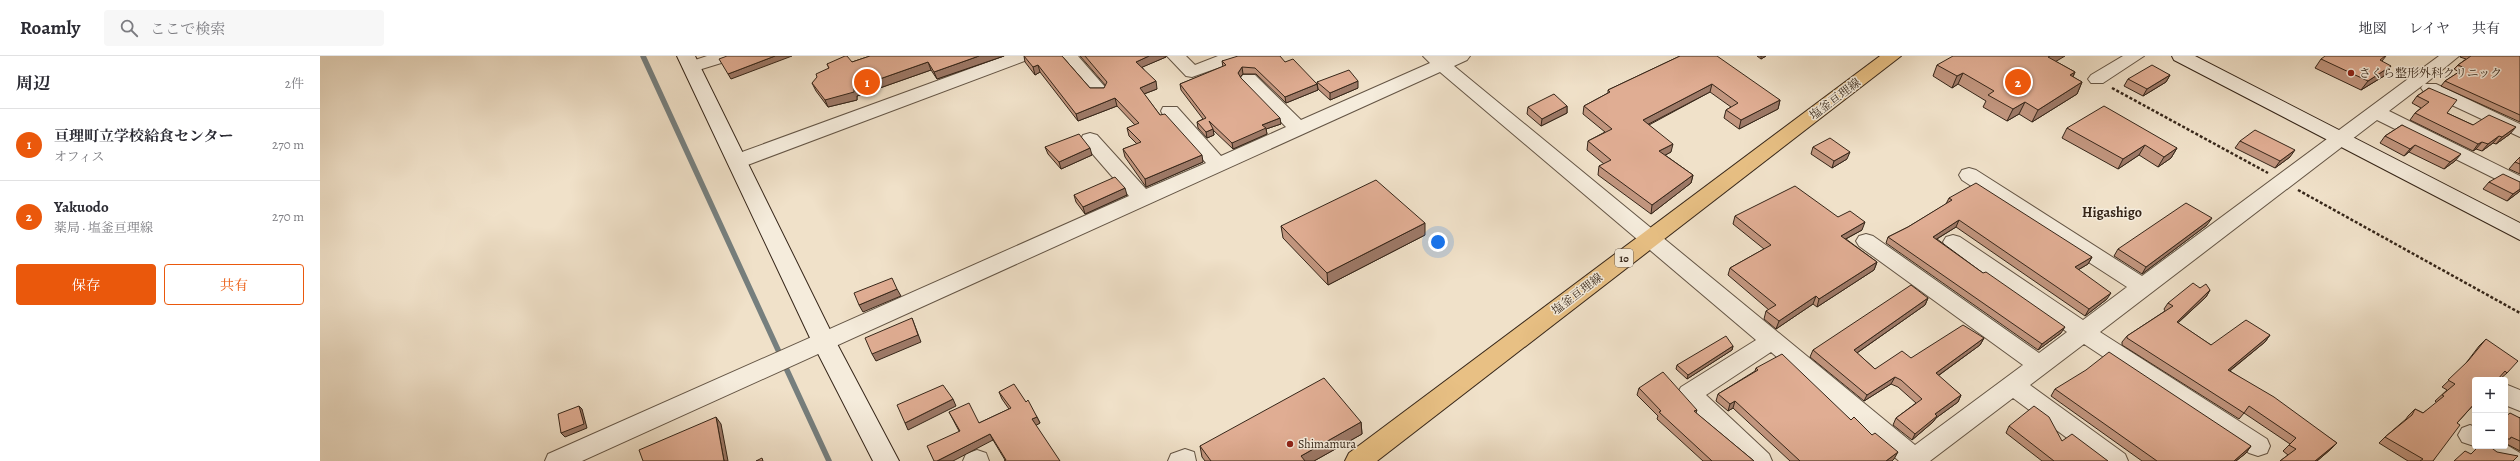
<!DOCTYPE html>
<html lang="ja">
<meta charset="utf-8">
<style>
:root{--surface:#fff;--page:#f7f7f7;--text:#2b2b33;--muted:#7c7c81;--line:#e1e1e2;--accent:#ea580c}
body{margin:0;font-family:Alegreya,"Noto Serif JP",serif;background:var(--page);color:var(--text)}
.controls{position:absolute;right:12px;bottom:12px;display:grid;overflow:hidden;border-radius:4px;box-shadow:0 4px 16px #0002}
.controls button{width:36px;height:36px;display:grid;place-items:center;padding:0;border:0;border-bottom:1px solid var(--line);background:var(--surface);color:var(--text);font:20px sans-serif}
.you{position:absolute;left:1118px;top:186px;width:14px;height:14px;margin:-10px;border:3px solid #fff;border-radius:50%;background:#1a73e8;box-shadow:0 0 0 6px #1a73e833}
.badge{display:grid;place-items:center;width:26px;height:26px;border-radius:50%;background:var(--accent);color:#fff;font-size:13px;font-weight:700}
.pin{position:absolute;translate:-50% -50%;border:2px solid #fff;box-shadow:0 1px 4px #0006}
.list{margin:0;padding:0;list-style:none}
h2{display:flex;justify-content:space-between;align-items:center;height:52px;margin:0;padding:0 16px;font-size:17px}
h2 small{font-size:13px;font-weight:400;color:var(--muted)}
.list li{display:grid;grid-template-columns:26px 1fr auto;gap:12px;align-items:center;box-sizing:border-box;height:72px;padding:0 16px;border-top:1px solid var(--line)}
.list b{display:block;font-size:15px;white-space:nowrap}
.list p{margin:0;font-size:13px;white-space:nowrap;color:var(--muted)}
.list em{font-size:13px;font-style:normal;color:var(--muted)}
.actions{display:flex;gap:8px;padding:12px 16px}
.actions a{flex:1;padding:9px 0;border:1px solid var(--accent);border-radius:4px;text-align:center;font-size:14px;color:var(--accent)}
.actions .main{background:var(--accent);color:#fff}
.icon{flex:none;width:22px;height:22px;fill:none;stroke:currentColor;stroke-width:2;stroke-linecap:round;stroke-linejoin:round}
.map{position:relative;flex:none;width:2200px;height:405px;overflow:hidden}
header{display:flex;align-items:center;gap:24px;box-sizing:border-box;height:56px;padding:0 20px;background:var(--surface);border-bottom:1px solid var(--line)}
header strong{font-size:19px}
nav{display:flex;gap:22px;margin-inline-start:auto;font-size:14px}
.search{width:280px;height:36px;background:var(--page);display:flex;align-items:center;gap:10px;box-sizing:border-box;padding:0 14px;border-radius:4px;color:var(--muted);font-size:15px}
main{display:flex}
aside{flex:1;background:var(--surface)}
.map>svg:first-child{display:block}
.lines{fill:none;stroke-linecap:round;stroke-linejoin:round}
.stream{stroke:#767f7e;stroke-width:5.5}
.street-casing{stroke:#645545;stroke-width:2}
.secondary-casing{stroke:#362619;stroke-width:2}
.primary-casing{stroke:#362619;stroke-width:2}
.path{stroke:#362619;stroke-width:2.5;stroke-dasharray:3 2;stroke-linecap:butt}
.street{fill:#f5ecdc;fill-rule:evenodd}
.secondary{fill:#f5ecdc;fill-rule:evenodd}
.primary{fill:#e8c084;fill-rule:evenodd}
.wall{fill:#c1957e;stroke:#362619}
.shaded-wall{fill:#9d7967;stroke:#362619}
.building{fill:#e0ad93;stroke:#362619}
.poi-dot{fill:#8f2418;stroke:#f5ecdc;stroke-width:1.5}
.labels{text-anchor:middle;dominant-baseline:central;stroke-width:3;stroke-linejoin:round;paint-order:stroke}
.shield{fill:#f5ecdc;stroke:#6f6154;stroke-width:1}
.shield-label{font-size:11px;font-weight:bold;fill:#362619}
.poi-label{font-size:12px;fill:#362619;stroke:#f5ecdc;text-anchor:start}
.street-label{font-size:12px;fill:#362619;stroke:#f5ecdc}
.quarter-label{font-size:14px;font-weight:bold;fill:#362619;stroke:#f5ecdc}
</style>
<header>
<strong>Roamly</strong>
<div class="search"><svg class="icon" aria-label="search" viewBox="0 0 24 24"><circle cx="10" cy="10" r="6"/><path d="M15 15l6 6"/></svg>ここで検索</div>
<nav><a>地図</a><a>レイヤ</a><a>共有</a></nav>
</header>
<main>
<aside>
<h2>周辺<small>2件</small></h2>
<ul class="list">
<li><span class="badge">1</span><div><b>亘理町立学校給食センター</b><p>オフィス</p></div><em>270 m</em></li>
<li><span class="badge">2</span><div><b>Yakuodo</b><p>薬局 · 塩釜亘理線</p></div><em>270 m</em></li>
</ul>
<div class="actions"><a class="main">保存</a><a>共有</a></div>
</aside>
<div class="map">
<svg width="2200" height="405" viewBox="0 0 2200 405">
<rect width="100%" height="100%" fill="#f0e1c9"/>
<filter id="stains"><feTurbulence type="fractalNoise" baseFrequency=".005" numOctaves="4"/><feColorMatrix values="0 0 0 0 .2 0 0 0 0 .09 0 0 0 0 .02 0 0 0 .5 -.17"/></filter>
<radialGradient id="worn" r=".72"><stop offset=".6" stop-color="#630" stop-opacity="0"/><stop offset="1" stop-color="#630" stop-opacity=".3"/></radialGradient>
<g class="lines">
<path class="stream" d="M323 0 459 296
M466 312 509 405"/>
<g class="street-casing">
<path id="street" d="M387 0H414L411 4 372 16 366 15 363 11 366 7Z
M685 0H710L707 4 425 110 418 111 411 110 408 105 411 100Z
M739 0H758L785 31 788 35 785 39H773Z
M847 0H866L875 9 898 0H923L920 4 872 21 866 20Z
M1103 0H1150L1147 4 1134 10 1595 389 1703 309 1539 190 1536 185 1539 180 1546 178 1553 180 1719 297 1747 276 1626 191 1623 186 1626 181 1633 179 1640 181 1763 264 1807 231 1642 124 1639 119 1642 114 1649 112 1656 114 1822 220 2119 0H2139L2105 28H2116L2200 68V81L2104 36 2101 32 2103 29 2069 55 2200 120V135L2057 64 1780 276 1947 383 1950 390 1947 397 1938 400 1929 397 1764 288 1710 329 1805 398 1808 405H1778L1693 342 1610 405H1579L1451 296 1386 339 1449 398 1452 405H1424L1361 345 1357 338 1361 331 1436 284 1120 16 262 405H225L228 398 809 140 763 87 761 83 763 79 770 77 777 79 826 133 886 107 843 59 841 55 843 51H857L901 100 966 71 923 27 920 23 923 19H935L981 64 1110 7Z
M1803 0H1824L1783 27H1771L1768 23 1771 19Z
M2185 328 2200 334V355L2185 349Z
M2150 369 2155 371V390H2185V388L2200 397V405C2184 405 2165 405 2157 391L2142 386 2138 379 2142 372Z
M865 393 874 396 876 405H848L851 398Z
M657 394 666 397 669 405H643L646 398Z"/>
</g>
<g class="secondary-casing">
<path id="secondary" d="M357 0H375L515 284 579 405H553L491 284Z
M1852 0H1875L2200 167V184L1854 4Z"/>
</g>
<g class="primary-casing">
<path id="primary" d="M1560 0H1581L1057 405H1025L1029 397Z"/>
</g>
<path class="path" d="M1792 32 1948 117
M1978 134 2200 257"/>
<use href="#street" class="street"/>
<use href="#secondary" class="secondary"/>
<use href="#primary" class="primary"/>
</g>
<path class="wall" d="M550 0H684L617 23 611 14 537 40V44L508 51 496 35 492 27 509 12 507 8 532 6Z
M704 0H742L770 32H784L786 30 760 0H846V1L822 11 837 33 824 38 840 59 883 106 826 131 805 101 803 93 817 88 809 80 807 72 815 69 797 50 758 65 720 16 715 19 705 6Z
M1360 0 1460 44 1458 53 1419 73 1404 62 1406 54 1411 51 1390 36 1329 69 1351 96 1345 99 1373 119 1371 127 1331 158 1278 119 1279 110 1284 108 1267 94 1268 85 1285 76 1263 58 1264 50 1288 37V34Z
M1437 0H1446L1441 3Z
M2066 0 2062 5 2064 20 2041 34 1995 12 2001 3Z
M2141 0H2200V66L2121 30 2125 25 2139 16 2134 13 2138 9 2146 3 2140 1Z
M902 5 965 6 998 34 966 47 936 18H923L920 21 961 68 946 73 947 78 913 93 893 74 894 79 887 82 878 72 877 66 883 63 861 34 860 28 903 11Z
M1735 5 1755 16 1753 21 1762 26 1757 38 1712 66 1699 58 1687 65 1663 51 1666 45 1638 28 1632 32 1613 20 1617 9Z
M1850 19 1846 26 1823 40 1804 30 1808 23Z
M997 26 1038 32 1010 44 998 33Z
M2109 32 2127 57 2153 69 2190 78 2176 88 2173 87 2162 95 2156 93 2153 95 2090 64 2095 57 2101 52 2092 47 2097 40Z
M1247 50V57L1221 70 1207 58 1208 51Z
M2082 69 2135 105 2124 113 2089 96 2084 100 2060 87 2065 80Z
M1747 72 1857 92 1851 102 1838 111 1819 99 1798 113 1742 82Z
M1920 85 1970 101 1955 112 1915 92Z
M725 91 772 99 741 113 728 98Z
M1493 91 1527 103 1512 112 1491 98Z
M2200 101V118L2189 113 2195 106Z
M2169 126H2200V135L2187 145 2163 133Z
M754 139H807L765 158 756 146Z
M1629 142 1772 201 1768 208 1758 214 1787 243 1765 260 1636 171 1617 183 1663 217 1741 277 1718 294 1566 187 1568 181 1588 171 1626 148Z
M1415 160 1518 161 1542 174 1526 183 1557 206 1554 214 1497 251 1493 248 1456 273 1444 263 1446 255 1449 254 1408 219 1410 212 1444 193 1413 168Z
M1887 169 1822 218 1794 200 1798 193Z
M961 170 1105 179 1008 229 963 182Z
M1880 232 1890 234 1886 241 1858 267 1891 289 1950 279 1945 286 1910 315 2017 387 2011 393 1997 405H1960L1968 399 1963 395 1970 388 1924 357 1919 363 1802 289V286L1807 280 1845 255 1844 253 1848 247Z
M1608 242 1605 249 1537 297 1555 313 1664 282 1660 289 1618 320 1641 339 1638 346 1616 362 1613 366 1592 384 1573 369 1576 362 1596 347 1578 331 1571 328 1544 345 1490 301 1493 294Z
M2166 283 2187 317 2180 323 2178 322 2137 367 2113 405H2088L2059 387 2065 381 2086 363 2088 360 2095 353 2103 357 2117 347 2115 345 2127 334 2122 331 2143 311 2159 290Z
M1413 290 1412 294 1367 323 1356 313 1357 309Z
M1436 312 1531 364 1574 403 1572 405H1470L1413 352 1408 355 1396 345 1398 338 1435 315Z
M1319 332 1377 354 1376 357 1434 405H1383L1337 363 1338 360 1317 339Z
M1735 333 1931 390 1926 397 1916 405H1822L1731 340Z
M679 336 706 346 717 361 720 367 716 369 685 404 673 384 639 375 629 356 659 367 689 353 682 343Z
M2185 361 2199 362 2200 361V395L2185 387Z
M1041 366 1042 378 994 405H885L882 401 880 390Z
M1689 370 1742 385 1788 405H1722L1686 377Z"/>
<path class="shaded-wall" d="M455 0H472L411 23 408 18Z
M659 0H684L617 23 614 16Z
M829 0H846V1L818 13 816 6Z
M1441 0H1446L1441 3Z
M1730 0H1745L1723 13 1728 1Z
M608 6 611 14 537 40V44L508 51 505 44 534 32Z
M718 9 720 16 715 19 713 11Z
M2071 10 2064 20 2041 34 2048 25Z
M922 11 923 18 918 23V17Z
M1755 16 1749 28 1750 19Z
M1643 17 1638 28 1632 32 1637 20Z
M1850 19 1846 26 1823 40 1827 33Z
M836 25 837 33 821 39 820 32Z
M1038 25V32L1010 44V37Z
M1762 26 1757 38 1712 66 1718 54Z
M997 28 998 34 966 47 965 41Z
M1392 28 1390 36 1321 72 1323 64Z
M795 42 797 50 758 65 756 58Z
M1460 44 1458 53 1419 73 1421 64Z
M1705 46 1699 58 1687 65 1693 53Z
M1247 50V57L1221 70 1222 63Z
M960 62 961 68 946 73 947 78 913 93 912 87 942 69Z
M2196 71 2190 78 2176 88 2182 81Z
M893 73 894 79 887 82 886 76Z
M2179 80 2173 87 2162 95 2168 88Z
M2162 86 2156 93 2153 95 2158 88Z
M1353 88 1351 96 1338 103 1339 95Z
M1825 89 1819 99 1798 113 1803 103Z
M2095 89 2089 96 2084 100 2090 93Z
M770 92 772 99 741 113 739 106Z
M1857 92 1851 102 1838 111 1844 101Z
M1975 94 1970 101 1955 112 1960 105Z
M1530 96 1527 103 1512 112 1514 105Z
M2141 98 2135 105 2124 113 2130 106Z
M882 99 883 106 826 131 825 123Z
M1373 119 1371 127 1331 158 1332 149Z
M805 132 807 139 765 158 763 151Z
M2200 133V135L2199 136 2187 145 2193 138Z
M1892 162 1887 169 1822 218 1826 211Z
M1639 164 1636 171 1610 187 1613 181Z
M1545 166 1542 174 1518 187 1521 180Z
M1105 167V179L1008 229 1007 217Z
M1772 201 1768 208 1751 218 1755 211Z
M1557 206 1554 214 1497 251 1499 243Z
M577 233 581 240 543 256 539 249Z
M1890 234 1886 241 1852 272 1857 266Z
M1791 237 1787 243 1765 260 1769 253Z
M1496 240 1493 248 1456 273 1459 265Z
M1608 242 1605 249 1531 301 1534 294Z
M592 262 601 286 556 305 552 298Z
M1745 271 1741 277 1718 294 1722 288Z
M1950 279 1945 286 1903 320 1908 314Z
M1664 282 1660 289 1612 324 1616 317Z
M1413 290 1412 294 1367 323 1368 319Z
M1575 321 1571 328 1544 345 1547 339Z
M1641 339 1638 346 1616 362 1613 366 1592 384 1595 378 1615 358Z
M633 343 636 350 588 374 585 367Z
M1415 345 1413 352 1408 355 1410 348Z
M259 350 262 353 267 372 245 381 241 377Z
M396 361 401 368 408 405H404Z
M717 361 720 367 715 370 712 363Z
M1041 366 1042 378 994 405H982L981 400Z
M670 378 673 384 633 405H617Z
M2017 387 2011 393 1997 405H1995Z
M1931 390 1926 397 1916 405H1914Z
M1578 396 1574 403 1572 405H1566Z"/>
<path class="building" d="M407 0H455L408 18 399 3Z
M525 0H527L532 6 550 0H659L614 16 608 6 534 32V36L505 44 492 27 497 21 496 18 509 12 507 8Z
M704 0H742L770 32H784L787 26 765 0H829L816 6 836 25 820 32 840 59 845 58 882 99 825 123 803 93 821 86 807 72 819 67 795 42 756 58 718 9 713 11Z
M918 0H960L965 6 973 3 997 28 965 41 935 12 922 11 918 17 921 22 960 62 942 69 946 72 912 87 889 65 893 73 886 76 877 66 886 62 860 28 906 9 902 5Z
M1360 0H1397L1460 44 1421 64 1406 54 1418 47 1392 28 1323 64 1353 88 1339 95 1373 119 1332 149 1279 110 1291 104 1268 85 1292 73 1264 50 1290 36 1288 34Z
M1633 0H1730L1728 1 1755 16 1750 19 1762 26 1718 54 1705 46 1693 53 1668 39 1674 35 1643 17 1637 20 1617 9Z
M2005 0H2065L2060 4 2071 10 2048 25 2001 3Z
M2151 0H2200V59L2125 25 2145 12 2138 9Z
M1832 9 1850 19 1827 33 1808 23Z
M1029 14 1038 25 1010 37 997 26Z
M2109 32 2137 44 2127 57 2153 69 2169 59 2196 71 2182 81 2179 80 2168 88 2162 86 2158 88 2095 57 2109 46 2097 40Z
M1234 38 1247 50 1222 63 1208 51Z
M1784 50 1857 92 1844 101 1825 89 1803 103 1747 72Z
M2082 69 2141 98 2130 106 2095 89 2090 93 2065 80Z
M1935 74 1975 94 1960 105 1920 85Z
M759 78 770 92 739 106 725 91Z
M1510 82 1530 96 1514 105 1493 91Z
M2200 101V108L2195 106Z
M2183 118 2200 126V133L2193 138 2169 126Z
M795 121 805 132 763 151 754 139Z
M1056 124 1105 167 1007 217 961 170Z
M1656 127 1772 201 1755 211 1791 237 1769 253 1639 164 1613 181 1663 217 1666 216 1745 271 1722 288 1568 181 1588 171 1632 144 1629 142Z
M1475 130 1518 161 1530 155 1545 166 1521 180 1557 206 1499 243 1496 240 1459 265 1446 255 1456 249 1410 212 1451 189 1415 160Z
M1866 147 1892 162 1826 211 1798 193Z
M572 222 577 233 539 249 534 237Z
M1873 227 1880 232 1886 228 1890 234 1857 266 1891 289 1926 264 1950 279 1908 314 1954 341 2017 387 1995 405H1960L1976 393 1969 389 1976 382 1929 350 1924 357 1807 282V280L1853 250 1848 247Z
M1591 229 1608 242 1534 294 1555 313 1582 295 1591 302 1643 269 1664 282 1616 317 1641 339 1615 358 1617 360 1595 378 1576 362 1602 343 1581 324 1575 321 1547 339 1493 294Z
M592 262 598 279 552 298 545 282Z
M1406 280 1413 290 1368 319 1357 309Z
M2166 283 2198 305 2187 317 2185 315 2177 324H2155V347L2137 367 2140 369 2113 405H2100L2103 403 2065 381 2092 359 2095 353 2103 357 2124 340 2122 339 2135 328 2128 324 2148 305Z
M1789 296 1931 390 1914 405H1837L1735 333 1766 314Z
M1462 298 1531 364 1534 361 1552 379 1555 377 1578 396 1566 405H1480L1415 345 1410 348 1398 338 1438 314 1436 312Z
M1343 316 1377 354 1374 355 1434 405H1392L1339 356 1341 355 1319 332Z
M1004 322 1041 366 981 400 985 405H891L880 390Z
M694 328 706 346 708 344 717 361 712 363 740 405H684L686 404 670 378 617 405H614L607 390 640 375 629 356 649 347 659 367 691 352 679 336Z
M623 329 633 343 585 367 577 349Z
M259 350 264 368 241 377 238 358Z
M1714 350 1729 361 1742 385 1752 378 1788 405H1734L1689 370Z
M2190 357 2200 362V385L2191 381 2190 383H2185V361Z
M396 361 404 405H323L319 394Z
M2159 390H2169L2177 396 2198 400 2193 405H2134L2145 395 2151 398Z
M442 402 443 405H436Z"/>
<g class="poi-dot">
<circle cx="2031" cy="17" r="4"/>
<circle cx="970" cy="388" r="4"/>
</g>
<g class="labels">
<rect class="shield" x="1295" y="193" width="18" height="18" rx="3"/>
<g class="shield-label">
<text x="1304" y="202">10</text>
</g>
<g class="poi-label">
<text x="2039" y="17">さくら整形外科クリニック</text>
<text x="978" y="388">Shimamura</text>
</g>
<g class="street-label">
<text transform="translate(1515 43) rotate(-37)">塩釜亘理線</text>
<text transform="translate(1257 238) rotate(-37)">塩釜亘理線</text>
</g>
<g class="quarter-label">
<text x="1792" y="156">Higashigo</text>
</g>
</g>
<rect width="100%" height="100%" filter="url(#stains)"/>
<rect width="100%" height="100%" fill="url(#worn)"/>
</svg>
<div class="controls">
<button>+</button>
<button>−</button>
</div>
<div class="you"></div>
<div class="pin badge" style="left:547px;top:26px">1</div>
<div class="pin badge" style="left:1698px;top:26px">2</div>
</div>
</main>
